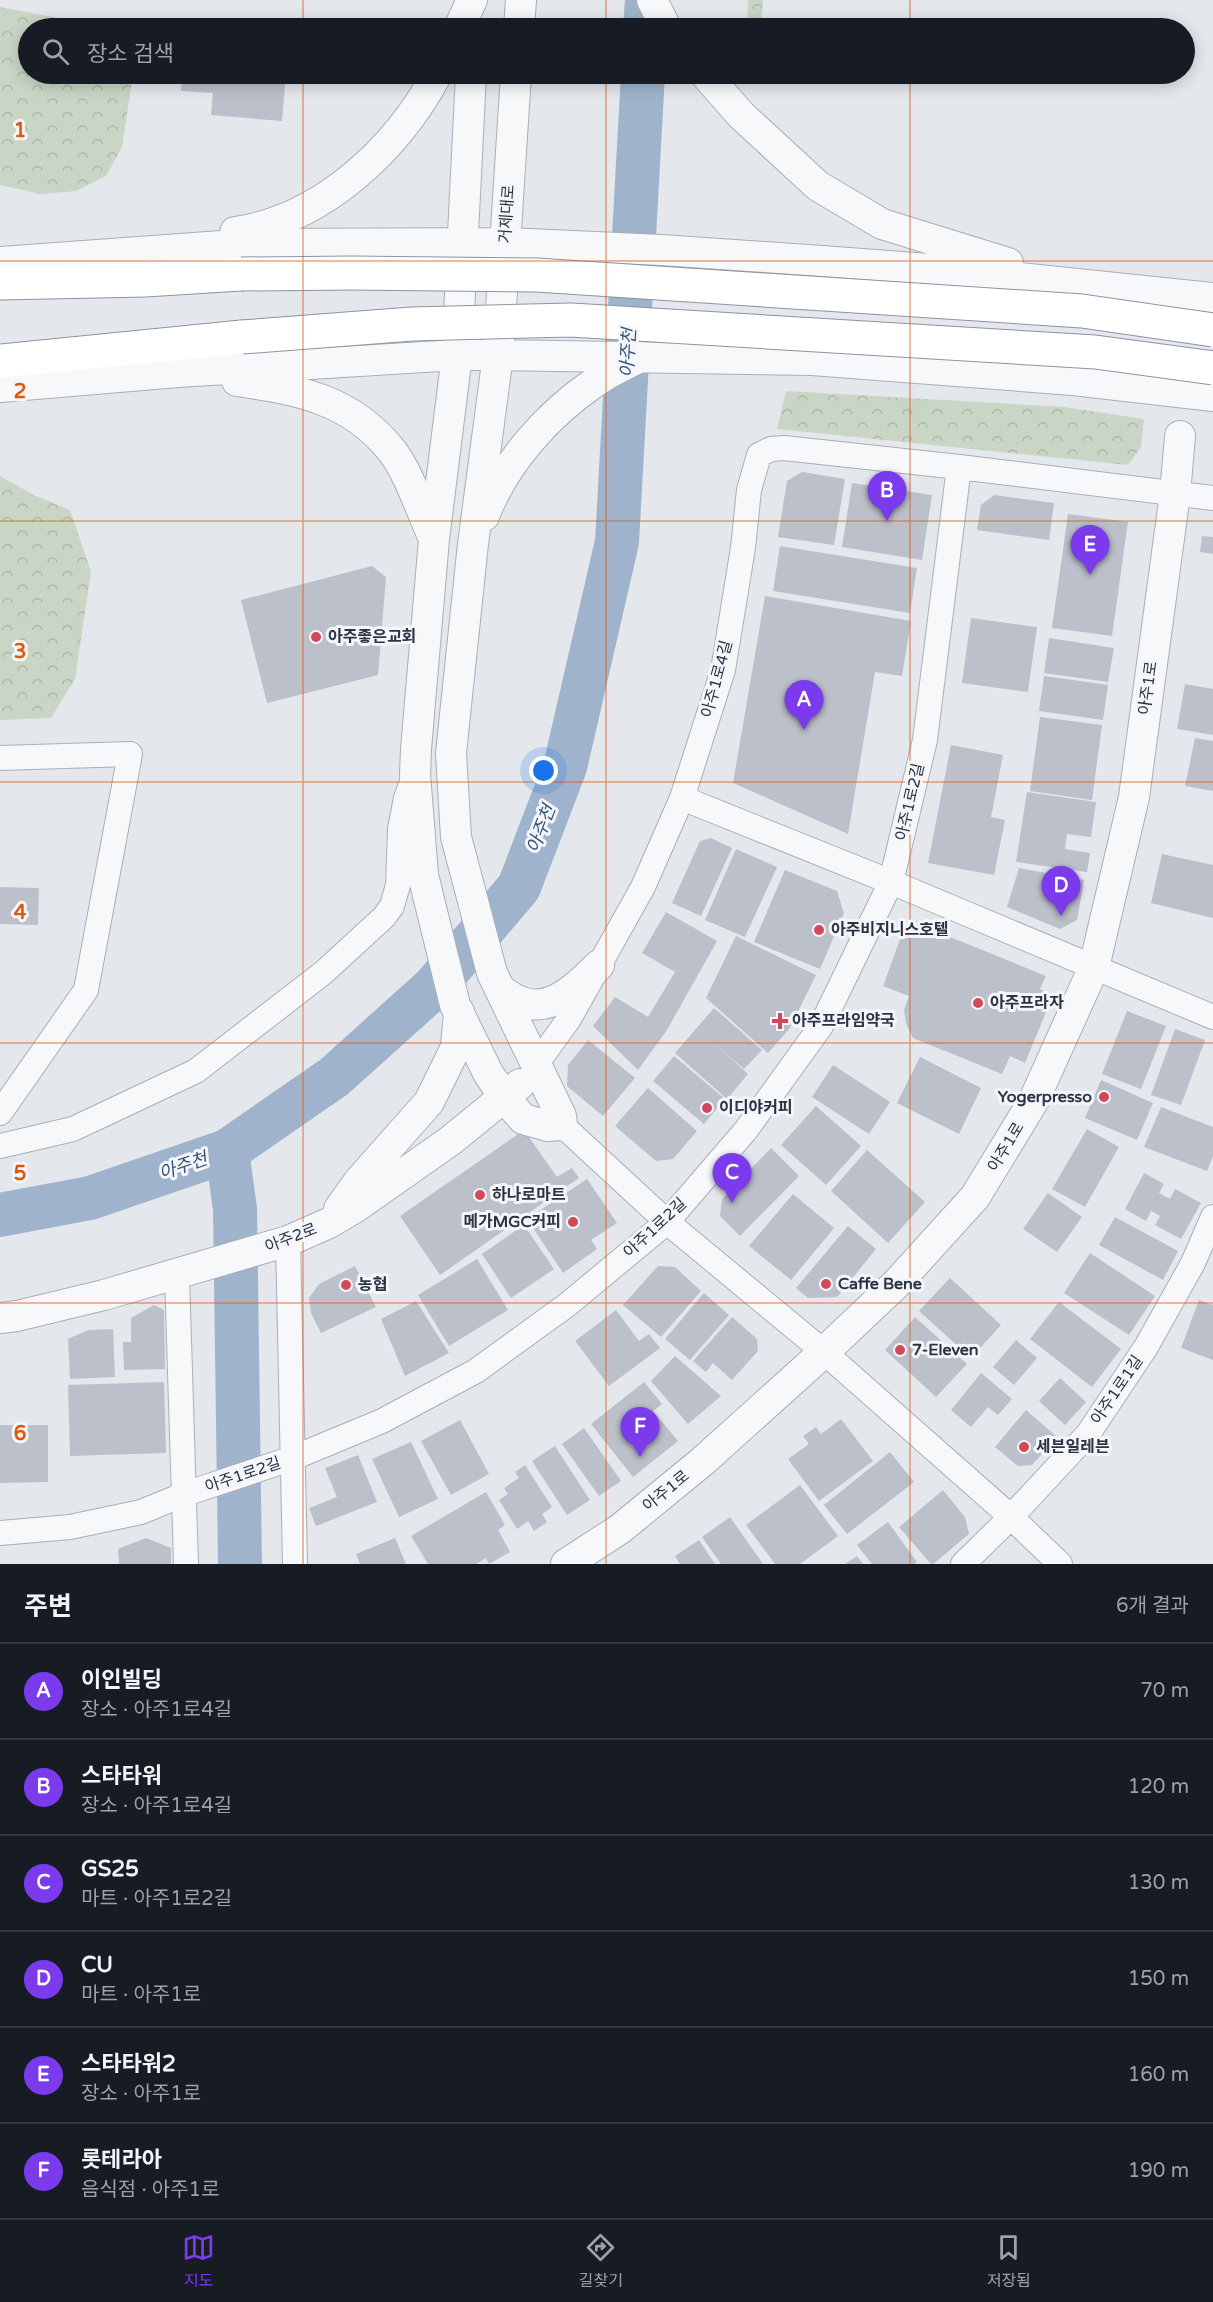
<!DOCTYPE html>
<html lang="ko">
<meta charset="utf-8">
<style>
:root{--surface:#171b24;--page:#242831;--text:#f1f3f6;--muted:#9ea1a6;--line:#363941;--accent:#7c3aed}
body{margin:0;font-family:"Varela Round","Noto Sans KR",sans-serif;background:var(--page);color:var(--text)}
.you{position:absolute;left:544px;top:771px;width:21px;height:21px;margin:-15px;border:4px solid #fff;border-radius:50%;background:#1a73e8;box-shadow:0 0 0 9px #1a73e833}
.badge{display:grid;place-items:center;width:39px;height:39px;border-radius:50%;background:var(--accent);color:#fff;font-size:20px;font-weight:700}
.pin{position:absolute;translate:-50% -50px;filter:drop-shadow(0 2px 3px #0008)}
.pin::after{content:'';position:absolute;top:32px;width:21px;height:18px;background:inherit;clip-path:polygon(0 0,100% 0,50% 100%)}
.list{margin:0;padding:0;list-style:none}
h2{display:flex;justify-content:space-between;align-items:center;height:78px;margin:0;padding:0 24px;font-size:26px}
h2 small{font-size:20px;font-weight:400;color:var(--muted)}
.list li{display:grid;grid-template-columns:39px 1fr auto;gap:18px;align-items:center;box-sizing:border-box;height:96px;padding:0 24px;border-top:2px solid var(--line)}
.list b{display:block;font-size:22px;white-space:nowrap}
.list p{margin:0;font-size:20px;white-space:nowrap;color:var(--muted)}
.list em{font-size:20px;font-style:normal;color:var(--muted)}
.icon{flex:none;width:33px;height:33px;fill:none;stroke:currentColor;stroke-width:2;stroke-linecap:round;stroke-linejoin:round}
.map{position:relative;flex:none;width:1213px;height:1564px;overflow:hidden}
.search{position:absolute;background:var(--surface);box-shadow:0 3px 15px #0003;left:18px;right:18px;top:18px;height:66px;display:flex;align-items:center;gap:15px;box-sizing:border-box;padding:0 21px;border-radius:33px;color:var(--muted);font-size:22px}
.sheet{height:654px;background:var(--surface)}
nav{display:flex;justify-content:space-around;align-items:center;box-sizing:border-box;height:84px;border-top:2px solid var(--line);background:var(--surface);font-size:16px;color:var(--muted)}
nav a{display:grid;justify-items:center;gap:3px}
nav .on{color:var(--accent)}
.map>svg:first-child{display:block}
.forest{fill:url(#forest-crowns)}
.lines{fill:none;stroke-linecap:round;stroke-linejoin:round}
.river{stroke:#9fb4cc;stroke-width:44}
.building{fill:#bbc0ca}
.minor-casing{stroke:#a9aeb7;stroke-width:26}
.tertiary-casing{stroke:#a9aeb7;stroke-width:32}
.trunk-casing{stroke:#8b94a3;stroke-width:35}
.minor{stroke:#f7f8fa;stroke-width:24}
.tertiary{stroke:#f7f8fa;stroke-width:30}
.trunk{stroke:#fff;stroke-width:33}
.trunk-bridge-casing{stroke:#8b94a3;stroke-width:35;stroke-linecap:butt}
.trunk-bridge{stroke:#fff;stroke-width:33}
.grid{fill:none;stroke:#df570f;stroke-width:1.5;stroke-opacity:0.55}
.poi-dot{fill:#d1495b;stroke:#f4f6f9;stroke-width:2}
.labels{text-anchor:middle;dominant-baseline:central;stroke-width:6;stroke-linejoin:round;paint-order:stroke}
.street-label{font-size:16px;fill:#2b3445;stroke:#f4f6f9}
.poi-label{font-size:16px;font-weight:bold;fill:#2b3445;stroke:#f4f6f9;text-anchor:start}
.water-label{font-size:18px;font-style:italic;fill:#34527a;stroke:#f4f6f9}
.grid-label{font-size:20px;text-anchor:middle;font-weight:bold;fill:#df570f;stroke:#f4f6f9;stroke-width:6;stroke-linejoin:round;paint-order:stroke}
</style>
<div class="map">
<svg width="1213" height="1564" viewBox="0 0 1213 1564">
<defs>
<pattern id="forest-crowns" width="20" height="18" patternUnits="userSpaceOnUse" patternTransform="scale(1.5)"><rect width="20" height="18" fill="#c9d6c5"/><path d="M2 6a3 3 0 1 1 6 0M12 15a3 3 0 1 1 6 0" fill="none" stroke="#adb8ab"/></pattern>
</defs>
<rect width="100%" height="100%" fill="#e4e7ec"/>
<path class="forest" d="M748 0H763L761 28H747Z
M0 7 112 28H28V74H133L122 147 106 176 76 191 41 194 0 185Z
M786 391 1064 407 1144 419 1141 447 1128 465 777 429Z
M0 476 36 496 70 510 91 572 75 679 51 718 0 720Z"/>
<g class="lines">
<path class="river" d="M645 28 647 0
M227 1151 235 1209 240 1564
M0 1215 90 1198 227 1151 334 1077 434 987 519 887 565 767 617 542 643 74"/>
</g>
<path class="building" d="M182 74H286L282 121 211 115 213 93 181 91Z
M802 472 845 479 834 545 778 537 787 481Z
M852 483 932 495 922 560 842 547Z
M994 495 1054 503 1049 540 977 530 981 505Z
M1068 514 1128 522 1112 636 1052 628Z
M1202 536 1213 537V554L1200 552Z
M780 546 917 568 910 613 773 591Z
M372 566 386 577 378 675 267 703 241 600Z
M765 596 911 621 902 676 875 672 848 834 733 783Z
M971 618 1037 627 1028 692 962 683Z
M1049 638 1114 648 1108 682 1044 673Z
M1044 676 1108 685 1103 720 1039 711Z
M1185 684 1213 689V735L1177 729Z
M1040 717 1102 725 1092 800 1030 791Z
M1195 738 1213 741V791L1185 786Z
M951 745 1003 755 991 817 1005 820 994 875 928 863Z
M1027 792 1096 802 1091 837 1067 834 1065 849 1090 853 1087 872 1016 862Z
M711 838 732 848 701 916 672 903 700 841Z
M736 849 777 867 745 937 705 920Z
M1162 854 1213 865V918L1151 903Z
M1019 868 1084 880 1077 920 1060 929 1007 907Z
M785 870 837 891 844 913 820 969 754 942Z
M0 887 39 888 38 925 0 924Z
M666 912 717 941 667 1030 638 1070 593 1026 615 997 648 1017 675 972 642 953Z
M923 926 1046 976 1040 989 1053 995 1025 1063 1010 1056 1002 1074 913 1038 906 1023 904 1010 909 996 883 986 903 931 910 927Z
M736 936 816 975 790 1028 768 1053 706 998Z
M714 1008 762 1050 744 1069 715 1044 748 1074 727 1099 675 1053Z
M1127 1011 1166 1026 1141 1089 1102 1074Z
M1175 1029 1205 1040 1181 1105 1151 1095Z
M588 1040 635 1078 603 1116 567 1086 568 1065Z
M674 1056 725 1099 704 1124 653 1081Z
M920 1057 981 1088 959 1134 897 1103Z
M833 1065 890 1102 869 1134 812 1097Z
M1101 1080 1153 1103 1137 1140 1085 1118Z
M648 1088 697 1131 673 1159 656 1161 615 1126Z
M816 1106 861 1146 826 1185 781 1145Z
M1161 1107 1213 1127V1156L1207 1171 1144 1147Z
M1087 1129 1119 1147 1085 1207 1052 1189Z
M524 1130 557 1177 572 1168 579 1178 440 1275 400 1216Z
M771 1148 799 1176 740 1236 720 1216 722 1199Z
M867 1150 925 1202 888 1243 831 1191Z
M1144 1173 1164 1184 1159 1193 1170 1199 1175 1189 1201 1203 1181 1239 1155 1225 1160 1216 1151 1211 1146 1221 1125 1209Z
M587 1179 617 1223 591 1240 597 1249 563 1273 527 1219Z
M1048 1193 1082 1217 1057 1252 1023 1229Z
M793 1194 834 1228 791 1280 749 1246Z
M1115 1217 1178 1251 1163 1280 1099 1245Z
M524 1225 554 1269 511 1298 482 1254Z
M848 1226 876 1249 837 1297 808 1298 796 1288Z
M1090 1253 1155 1296 1129 1335 1064 1293Z
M477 1259 508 1310 449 1346 418 1295Z
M355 1266 376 1307 321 1333 311 1313 309 1298 319 1284Z
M658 1266 675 1267 701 1291 661 1337 623 1305Z
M950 1278 1001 1325 971 1358 919 1311Z
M704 1293 729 1315 690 1360 665 1339Z
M1199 1300 1213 1305V1360L1181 1348Z
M416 1301 449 1353 405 1376 381 1319Z
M1059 1302 1121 1349 1092 1387 1030 1339Z
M154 1305 164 1310 165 1369 124 1370 123 1342H131V1318Z
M616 1310 639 1341 649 1334 660 1348 609 1386 575 1341Z
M732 1317 757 1339 758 1351 732 1380 713 1363 706 1372 693 1361Z
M915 1317 967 1364 936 1397 885 1350Z
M113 1329 115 1377 70 1379 68 1339 88 1330Z
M1016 1340 1037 1358 1014 1385 993 1367Z
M675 1356 721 1396 688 1424 651 1381Z
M981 1373 1012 1399 998 1415 988 1407 971 1427 951 1410Z
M1060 1378 1086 1402 1065 1425 1039 1401Z
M164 1382 166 1453 70 1456 68 1385Z
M644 1382 662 1404 653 1411 678 1441 633 1477 591 1424Z
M1026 1410 1057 1437 1032 1465 1018 1466 995 1447Z
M841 1419 873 1461 819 1501 788 1459 809 1444 803 1436 816 1427 821 1434Z
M460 1420 489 1474 451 1495 421 1441Z
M0 1425H48V1482L0 1483Z
M584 1428 621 1481 599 1496 562 1444Z
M411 1442 438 1499 399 1517 372 1459Z
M555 1446 590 1500 567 1515 532 1461Z
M890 1452 914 1482 847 1534 824 1505Z
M358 1455 377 1502 316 1526 309 1508 337 1497 325 1468Z
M525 1465 552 1507 542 1514 547 1522 534 1531 528 1521 517 1529 499 1500 508 1494 504 1488 519 1478 515 1472Z
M800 1485 838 1536 800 1564H775L746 1525Z
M943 1490 965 1517 969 1534 933 1564H931L899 1527Z
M486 1492 505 1525 498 1530 510 1552 489 1564 486 1558 476 1564H428L411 1536Z
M730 1517 763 1564H721L702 1537Z
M888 1522 917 1562 914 1564H872L857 1545Z
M146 1538 171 1548V1564H119L118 1549Z
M395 1538 406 1564H360L356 1554Z
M699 1540 715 1564H680L675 1556Z
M857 1556 863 1564H845Z"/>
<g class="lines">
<g class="minor-casing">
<path id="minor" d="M0 758 130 754 86 990 0 1113
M682 798 891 882 1213 1017
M535 1066 569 1019 643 887 682 798 723 670 743 548 749 490 759 455 771 449 784 448 959 467
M562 1125 667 1222 824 1352 1011 1517 1060 1564
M0 1146 73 1129 196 1071 323 973 384 917 392 906 398 885 400 829 406 798 412 782
M288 1241 295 1564
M177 1275 186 1564
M0 1533 70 1527 141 1512 185 1494 293 1458 382 1421 476 1371 567 1305 667 1222 746 1130 821 1026 891 882 925 740 959 467 1213 498
M963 1564 1011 1517 1088 1434 1146 1347 1193 1263 1213 1217"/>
</g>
<g class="tertiary-casing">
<path id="tertiary" d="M652 0 666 28
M459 28 472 0
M519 28 521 0
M471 74 457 355 434 539 416 749 415 774 423 875 455 1005 488 1073 504 1097 523 1119 548 1126 562 1125 561 1116 492 973 456 837 451 753 473 544 498 355 516 74
M705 74 741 115 818 186 882 224 1008 263
M235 232C322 220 397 149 437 74
M0 262 249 244 505 243 661 250 822 261 942 270 1213 298
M237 381C298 390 351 399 392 451 409 473 422 513 434 539
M0 387 178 372 457 355H498L812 360 1073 380 1213 396
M484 516C505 462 547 415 595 382 608 372 625 365 640 357
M499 988C538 1023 569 996 599 965
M339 1209 359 1181 429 1102 456 1047 459 1012
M0 1318 17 1316 104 1295 288 1241 329 1223 356 1207 450 1141 520 1084
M566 1564 620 1529 703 1461 824 1352 896 1284 975 1197 1034 1100 1094 967 1134 797 1175 494 1180 436"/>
</g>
<g class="trunk-casing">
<path id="trunk" d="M0 283 145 280 241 274
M0 361 242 337"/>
</g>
<use href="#minor" class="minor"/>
<use href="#tertiary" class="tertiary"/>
<use href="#trunk" class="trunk"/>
<g class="trunk-bridge-casing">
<path id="trunk-bridge" d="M241 274 352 273 537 275 1082 311 1213 330
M242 337 412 324 571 320 1095 352 1213 368"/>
</g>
<use href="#trunk-bridge" class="trunk-bridge"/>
</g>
<path class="grid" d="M303 0V28M606 0V28M910 0V28M303 74V1564M606 74V1564M910 74V1564M0 261H1213M0 521H1213M0 782H1213M0 1043H1213M0 1303H1213"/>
<g class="poi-dot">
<circle cx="316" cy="637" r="6"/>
<circle cx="819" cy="930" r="6"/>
<circle cx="978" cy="1003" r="6"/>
<path d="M777 1012h6v6h6v6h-6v6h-6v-6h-6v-6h6z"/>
<circle cx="1104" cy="1097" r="6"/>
<circle cx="707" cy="1108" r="6"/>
<circle cx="480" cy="1195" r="6"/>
<circle cx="573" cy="1222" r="6"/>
<circle cx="826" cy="1284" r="6"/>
<circle cx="346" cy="1285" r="6"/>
<circle cx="900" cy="1350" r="6"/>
<circle cx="1024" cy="1447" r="6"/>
</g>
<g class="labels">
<g class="street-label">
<text transform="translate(507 214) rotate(-86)">거제대로</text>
<text transform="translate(717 679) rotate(-75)">아주1로4길</text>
<text transform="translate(1148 688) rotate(-82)">아주1로</text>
<text transform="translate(910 802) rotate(-77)">아주1로2길</text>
<text transform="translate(1006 1147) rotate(-59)">아주1로</text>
<text transform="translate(655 1228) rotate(-43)">아주1로2길</text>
<text transform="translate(291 1238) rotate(-21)">아주2로</text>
<text transform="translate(1117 1390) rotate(-56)">아주1로1길</text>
<text transform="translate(243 1475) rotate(-19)">아주1로2길</text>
<text transform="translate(666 1491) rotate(-39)">아주1로</text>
</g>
<g class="poi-label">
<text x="328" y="637">아주좋은교회</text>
<text x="831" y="930">아주비지니스호텔</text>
<text x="990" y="1003">아주프라자</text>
<text x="792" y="1021">아주프라임약국</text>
<text x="1092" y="1097" text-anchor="end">Yogerpresso</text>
<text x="719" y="1108">이디야커피</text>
<text x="492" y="1195">하나로마트</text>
<text x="561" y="1222" text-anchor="end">메가MGC커피</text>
<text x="838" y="1284">Caffe Bene</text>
<text x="358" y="1285">농협</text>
<text x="912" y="1350">7-Eleven</text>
<text x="1036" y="1447">세븐일레븐</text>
</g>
<g class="water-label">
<text transform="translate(628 353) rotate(-87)">아주천</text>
<text transform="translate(541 829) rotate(-69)">아주천</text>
<text transform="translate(183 1166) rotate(-19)">아주천</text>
</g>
</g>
<g class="grid-label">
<text x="20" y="137">1</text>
<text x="20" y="398">2</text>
<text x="20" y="658">3</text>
<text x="20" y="919">4</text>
<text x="20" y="1180">5</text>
<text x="20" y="1440">6</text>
</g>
</svg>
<div class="you"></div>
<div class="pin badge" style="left:804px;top:730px">A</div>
<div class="pin badge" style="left:887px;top:521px">B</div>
<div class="pin badge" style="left:732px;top:1203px">C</div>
<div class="pin badge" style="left:1061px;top:916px">D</div>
<div class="pin badge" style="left:1090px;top:575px">E</div>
<div class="pin badge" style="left:640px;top:1457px">F</div>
<div class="search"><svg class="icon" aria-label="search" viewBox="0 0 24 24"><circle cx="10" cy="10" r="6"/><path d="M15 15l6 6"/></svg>장소 검색</div>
</div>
<section class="sheet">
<h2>주변<small>6개 결과</small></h2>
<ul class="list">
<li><span class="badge">A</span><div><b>이인빌딩</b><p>장소 · 아주1로4길</p></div><em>70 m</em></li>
<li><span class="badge">B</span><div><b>스타타워</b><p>장소 · 아주1로4길</p></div><em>120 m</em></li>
<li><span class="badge">C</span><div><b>GS25</b><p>마트 · 아주1로2길</p></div><em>130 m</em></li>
<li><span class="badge">D</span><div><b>CU</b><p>마트 · 아주1로</p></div><em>150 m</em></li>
<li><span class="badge">E</span><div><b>스타타워2</b><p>장소 · 아주1로</p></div><em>160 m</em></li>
<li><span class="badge">F</span><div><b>롯테라아</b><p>음식점 · 아주1로</p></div><em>190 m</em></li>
</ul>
</section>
<nav>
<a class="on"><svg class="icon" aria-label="map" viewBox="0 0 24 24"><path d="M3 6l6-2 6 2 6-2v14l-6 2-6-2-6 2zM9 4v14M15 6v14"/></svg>지도</a>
<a><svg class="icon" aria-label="directions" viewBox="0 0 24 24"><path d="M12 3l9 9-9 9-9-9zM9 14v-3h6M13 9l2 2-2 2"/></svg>길찾기</a>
<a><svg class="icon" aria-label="saved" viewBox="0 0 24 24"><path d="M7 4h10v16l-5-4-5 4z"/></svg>저장됨</a>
</nav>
